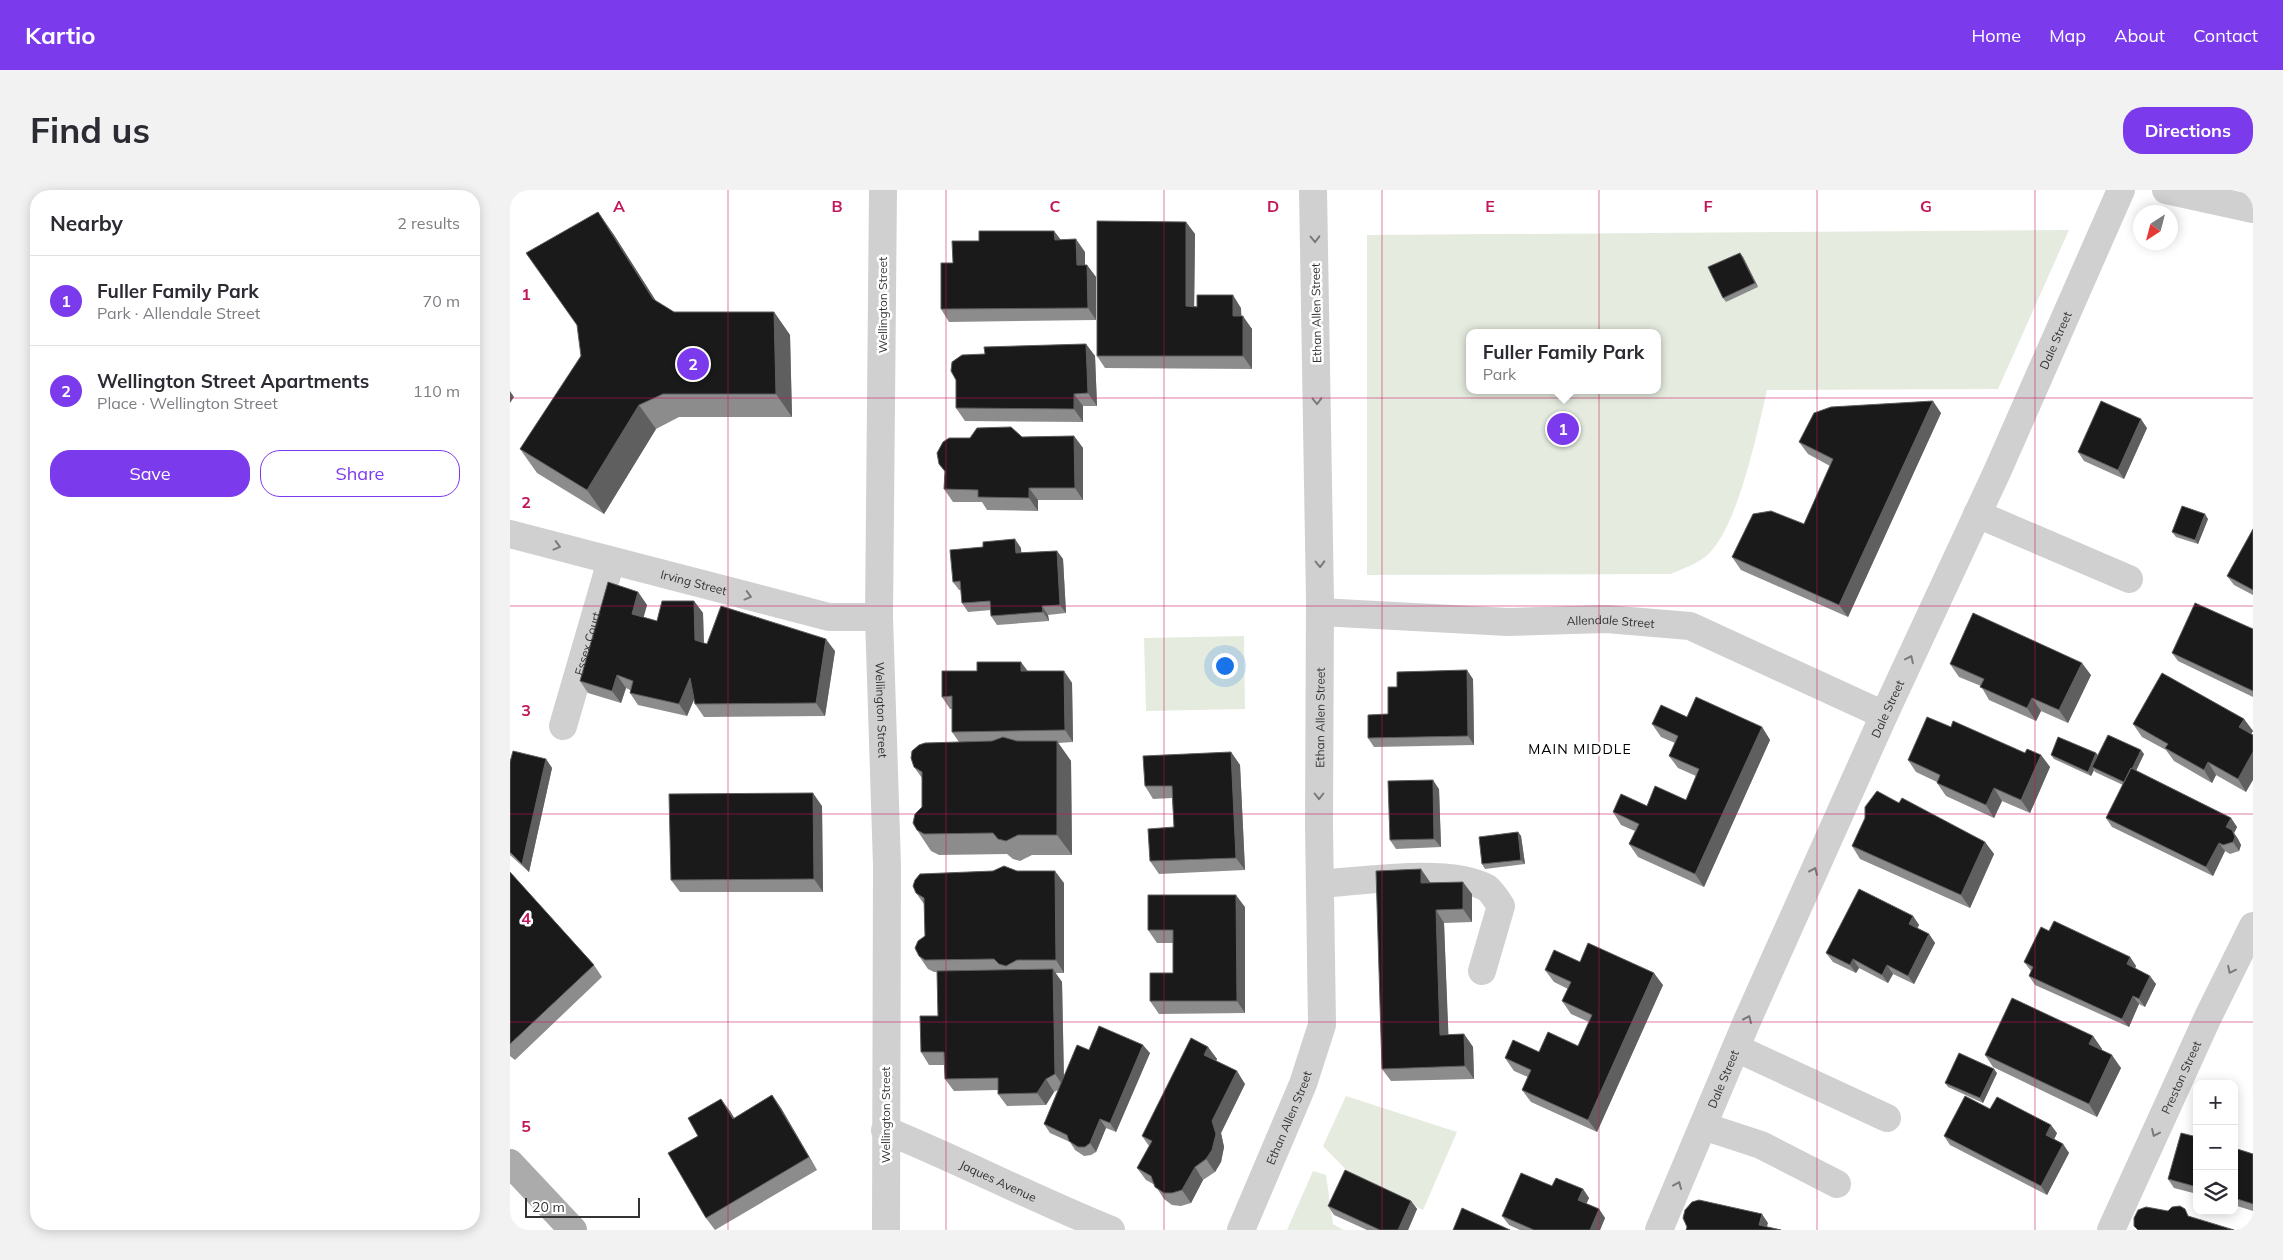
<!DOCTYPE html>
<meta charset="utf-8">
<style>
:root{--surface:#fff;--page:#f2f2f3;--text:#2b2b33;--muted:#7c7c81;--line:#e1e1e2;--accent:#7c3aed}
body{margin:0;font-family:Mulish,sans-serif;background:var(--page);color:var(--text)}
.controls{position:absolute;right:15px;bottom:15px;display:grid;overflow:hidden;border-radius:10px;box-shadow:0 2px 12px #0003}
.controls button{width:45px;height:45px;display:grid;place-items:center;padding:0;border:0;border-bottom:1px solid var(--line);background:var(--surface);color:var(--text);font:25px sans-serif}
.compass{position:absolute;left:1623px;top:15px;width:45px;height:45px;border-radius:50%;background:var(--surface);box-shadow:0 2px 12px #0003;rotate:216deg}
.scale{position:absolute;left:15px;bottom:12px;width:115px;box-sizing:border-box;padding-left:5px;border:2px solid #333;border-top:0;font-size:14px;line-height:18px;white-space:nowrap;color:#333;-webkit-text-stroke:4px #fff;paint-order:stroke}
.you{position:absolute;left:714px;top:475px;width:18px;height:18px;margin:-12px;border:4px solid #fff;border-radius:50%;background:#1a73e8;box-shadow:0 0 0 8px #1a73e833}
.badge{display:grid;place-items:center;width:32px;height:32px;border-radius:50%;background:var(--accent);color:#fff;font-size:16px;font-weight:700}
.pin{position:absolute;translate:-50% -50%;border:2px solid #fff;box-shadow:0 1px 5px #0006}
.popup{position:absolute;left:956px;top:139px;width:195px;height:65px;box-sizing:border-box;display:grid;place-content:center;border-radius:10px;background:var(--surface);filter:drop-shadow(0 1px 4px #0005);font-size:16px;white-space:nowrap;color:var(--muted)}
.popup b{font-size:19px;color:var(--text)}
.popup::after{content:'';position:absolute;left:50%;top:100%;margin-left:-10px;border:10px solid transparent;border-top-color:var(--surface)}
.list{margin:0;padding:0;list-style:none}
h2{display:flex;justify-content:space-between;align-items:center;height:65px;margin:0;padding:0 20px;font-size:21px}
h2 small{font-size:16px;font-weight:400;color:var(--muted)}
.list li{display:grid;grid-template-columns:32px 1fr auto;gap:15px;align-items:center;box-sizing:border-box;height:90px;padding:0 20px;border-top:1px solid var(--line)}
.list b{display:block;font-size:19px;white-space:nowrap}
.list p{margin:0;font-size:16px;white-space:nowrap;color:var(--muted)}
.list em{font-size:16px;font-style:normal;color:var(--muted)}
.actions{display:flex;gap:10px;padding:15px 20px}
.actions a{flex:1;padding:11px 0;border:1px solid var(--accent);border-radius:20px;text-align:center;font-size:18px;color:var(--accent)}
.actions .main{background:var(--accent);color:#fff}
.icon{flex:none;width:28px;height:28px;fill:none;stroke:currentColor;stroke-width:2;stroke-linecap:round;stroke-linejoin:round}
.map{position:relative;flex:none;width:1743px;height:1040px;overflow:hidden;border-radius:20px}
header{display:flex;align-items:center;gap:30px;box-sizing:border-box;height:70px;padding:0 25px;background:var(--accent);color:#fff}
header strong{font-size:24px}
nav{display:flex;gap:28px;margin-inline-start:auto;font-size:18px}
.intro{display:flex;align-items:center;justify-content:space-between;box-sizing:border-box;height:120px;padding:0 30px}
h1{margin:0;font-size:35px}
.button{padding:12px 22px;border-radius:20px;background:var(--accent);color:#fff;font-size:18px;font-weight:700}
main{display:flex;gap:30px;padding:0 30px}
aside{flex:1;background:var(--surface);border-radius:20px;box-shadow:0 2px 12px #0003}
.map>svg:first-child{display:block}
.green{fill:#e5ecdf;fill-rule:evenodd}
.lines{fill:none;stroke-linecap:round;stroke-linejoin:round}
.minor{stroke:#d0d0d0;stroke-width:28}
.major{stroke:#ababab;stroke-width:28}
.wall{fill:#8c8c8c}
.shaded-wall{fill:#5f5f5f}
.building{fill:#1a1a1a;stroke:#5f5f5f}
.oneway{stroke:#7a7a7a}
.grid{fill:none;stroke:#c2185b;stroke-width:1;stroke-opacity:0.55}
.labels{text-anchor:middle;dominant-baseline:central;stroke-width:5;stroke-linejoin:round;paint-order:stroke}
.street-label{font-size:12px;fill:#333;stroke:#fff}
.neighbourhood-label{font-size:14px;letter-spacing:1px;fill:#000;stroke:#fff}
.grid-label{font-size:16px;text-anchor:middle;font-weight:bold;fill:#c2185b;stroke:#fff;stroke-width:5;stroke-linejoin:round;paint-order:stroke}
</style>
<header>
<strong>Kartio</strong>
<nav><a>Home</a><a>Map</a><a>About</a><a>Contact</a></nav>
</header>
<div class="intro"><h1>Find us</h1><a class="button">Directions</a></div>
<main>
<aside>
<h2>Nearby<small>2 results</small></h2>
<ul class="list">
<li><span class="badge">1</span><div><b>Fuller Family Park</b><p>Park · Allendale Street</p></div><em>70 m</em></li>
<li><span class="badge">2</span><div><b>Wellington Street Apartments</b><p>Place · Wellington Street</p></div><em>110 m</em></li>
</ul>
<div class="actions"><a class="main">Save</a><a>Share</a></div>
</aside>
<div class="map">
<svg width="1743" height="1040" viewBox="0 0 1743 1040">
<rect width="100%" height="100%" fill="#fff"/>
<path class="green" d="M1559 40 1488 199 1257 200C1248 239 1227 343 1195 367 1186 374 1172 379 1161 384L857 385V45ZM959 143H1147V200H959Z
M734 446 735 519 636 521 634 448Z
M836 906 947 942 913 1020 842 986 813 956Z
M803 981 816 985 823 1034 834 1040H777Z"/>
<g class="lines">
<g class="minor">
<path id="s1" d="M373 0 369 427 377 675 376 1040"/>
<path d="M1656 0 1743 19"/>
<path d="M1467 324 1619 389"/>
<path id="s2" d="M0 344 319 427H369"/>
<path id="s3" d="M810 422 998 432 1096 429 1180 436 1374 525"/>
<path id="s4" d="M53 536 101 371"/>
<path d="M810 694C853 691 940 677 977 698 982 702 987 710 991 716L972 781"/>
<path d="M1226 858 1377 928"/>
<path d="M1193 936 1251 955 1327 994"/>
<path id="s5" d="M375 940C451 971 524 1009 601 1040"/>
<path id="s6" d="M731 1040 793 894 812 835 809 636 810 410 803 0"/>
<path id="s7" d="M1149 1040 1237 831 1374 525 1487 282 1611 0"/>
<path id="s8" d="M1601 1040 1698 827 1743 736"/>
</g>
<path class="major" d="M0 973 63 1040"/>
</g>
<path class="wall" d="M88 22 104 45 146 111 164 122H264L280 145 282 227H169L146 239 94 324 27 283 10 259 71 166Z
M676 32 685 44 684 116 731 118V126L742 139V179L595 178 587 166Z
M544 41 551 50 575 62V75H577L586 87V130L439 132 431 119 443 73 469 51Z
M1230 63 1233 67 1248 97 1216 112 1213 108Z
M576 154 585 166 587 216H573V232L455 231 446 218 475 164Z
M1431 223 1338 427 1231 380 1222 367 1294 334 1320 276 1298 264 1289 252Z
M1637 238 1614 289 1574 271 1568 262Z
M564 246 573 258V310H528V321L477 320 472 312H443L434 299 435 282 429 274 512 247Z
M1698 329 1688 354 1666 347 1662 342Z
M1743 339V405L1724 395 1717 386Z
M511 358V363L547 361 553 369 556 423 538 425 539 431 487 435 481 426V420L458 422 452 413 451 400H449L443 392Z
M128 402 137 415 133 427 147 431 184 411 193 423 194 453 197 454 325 461 315 526 194 527 185 514 184 510 177 526 128 515 120 503V500L116 498 111 513 78 503 70 491Z
M1743 439V507L1668 471 1662 463Z
M1440 474 1581 485 1558 533 1531 521 1526 531 1479 510 1471 496 1449 487Z
M518 481H554L562 493 563 552 548 553 561 571 562 665H522L510 671 503 669 497 664 429 665 421 661 407 640 412 617V588L404 577 449 552 442 542V519H440L432 507Z
M963 489 964 555 864 557 858 548 878 524 887 497Z
M1177 527 1252 537 1260 550 1194 697 1128 667 1119 654 1125 641 1111 635 1103 622 1176 610 1186 586 1168 578 1159 566 1165 553 1151 547 1142 534Z
M1734 529 1743 541 1741 544 1736 602 1706 585 1702 593 1664 571 1656 560 1632 547 1623 534Z
M1441 537 1515 563 1531 565 1540 577 1520 623 1492 611 1484 628 1436 606 1427 593V592L1406 582 1398 570Z
M721 562 730 575 735 680 649 684 640 671 664 637 662 608 643 609 635 596Z
M1586 563 1588 565 1634 564 1626 581 1721 628 1727 637 1724 643 1728 649 1731 655 1729 661 1720 664 1715 661 1703 686 1602 637 1596 628 1613 595 1585 582 1584 580 1581 586 1544 569 1541 565Z
M36 569 42 578 19 682 0 665V572Z
M929 599 931 657 886 659 880 650Z
M1389 613 1475 652 1484 664 1460 718 1350 669 1342 656Z
M312 616 313 702H170L161 690Z
M1008 642 1011 646 1015 674 975 679 972 674Z
M507 681 554 693V783H545L552 792 554 886 579 860 640 863 606 942 596 938 586 962 581 965 574 966 565 960 560 952 540 943 534 934 548 900 544 902 536 915 497 916 488 904V900L444 901 435 889V875H419L411 862 428 826 427 782H424L418 779 409 766 415 746 414 714 406 703Z
M0 682 84 775 92 787 5 870 0 866Z
M920 692V693L962 704V732L934 733 938 845 954 844 963 857 964 889 881 891 872 879Z
M735 717V823L649 824 640 811 663 783V753H647L638 740Z
M1403 726 1409 735 1407 738 1419 744 1425 753 1404 794 1383 784 1378 793 1349 778 1346 783 1323 772 1316 763Z
M1539 741 1620 767 1626 776 1625 778 1646 794 1635 817 1629 814 1619 837 1525 795 1519 786 1521 781 1514 772Z
M1070 772 1153 795 1087 942 1021 912 1012 900 1018 887 1004 881 995 868 1068 856 1079 832 1061 824 1052 811 1058 799 1044 792 1035 780Z
M1583 846 1592 859 1591 860 1611 878 1587 927 1483 877 1475 865Z
M698 857 707 869 706 871 735 894 711 943 714 957 711 972 705 982 693 990 681 1013 671 1016 662 1015 654 1009 645 995 636 990 627 978 639 956 632 946Z
M1487 883 1473 913 1438 897 1435 893Z
M262 905 271 918 307 980 205 1040 196 1028 188 946 220 921 224 928Z
M1480 919 1547 943 1544 949 1553 954 1559 963 1537 1005 1440 955 1434 946Z
M1687 947V1004L1664 998 1658 989Z
M1724 958 1743 964V1021L1724 1015Z
M1042 996 1073 999 1079 1008 1076 1014 1089 1019 1095 1028 1090 1040H1010L999 1035 992 1026Z
M901 1011 907 1019 898 1040H857L824 1025 818 1016Z"/>
<path class="shaded-wall" d="M88 22 104 45 160 133 143 109Z
M676 32 685 44 684 129 676 116Z
M544 41 553 53 545 50Z
M566 49 575 62V87L567 75Z
M1230 63 1233 67 1248 97 1245 93Z
M577 75 586 87V130L578 118Z
M723 105 731 118 732 139 723 126Z
M264 122 280 145 282 227 266 204Z
M733 126 742 139V179L733 166Z
M576 154 585 166 587 216 578 203Z
M0 201 4 207 0 213Z
M564 204 573 216V232L564 219Z
M1423 211 1431 223 1338 427 1329 415Z
M129 215 146 239 94 324 77 300Z
M1631 229 1637 238 1614 289 1608 280Z
M564 246 573 258V310L565 298Z
M519 298 528 310V321L519 308Z
M1695 324 1698 329 1688 354 1685 350Z
M505 349 511 358 512 372 506 363Z
M547 361 553 369 556 423 550 415Z
M128 402 137 415 131 437 122 424Z
M184 411 193 423 194 462 185 450Z
M532 416 538 425 539 431 533 422Z
M316 449 325 461 315 526 306 513Z
M511 472 520 484 511 481Z
M1572 473 1581 485 1558 533 1549 520Z
M957 480 963 489 964 555 958 546Z
M554 481 562 493 563 552 555 540Z
M107 485 116 498 111 513 102 501Z
M180 488 188 500 177 526 169 514Z
M1522 508 1531 521 1526 531 1517 518Z
M1734 529 1743 541 1738 549 1729 537Z
M1252 537 1260 550 1194 697 1185 684Z
M547 551 561 571 562 665 547 645Z
M1631 560 1634 564 1618 597 1615 593Z
M721 562 730 575 735 680 726 668Z
M1743 562V590L1736 602 1728 589Z
M1586 563 1589 568 1582 577 1584 580 1581 586 1578 582Z
M1531 565 1540 577 1520 623 1511 610Z
M36 569 42 578 19 682 12 674Z
M1698 572 1706 585 1702 593 1694 580Z
M923 590 929 599 931 657 924 649Z
M1484 598 1492 611 1484 628 1476 615Z
M303 603 312 616 313 702 304 689Z
M1721 628 1727 637 1724 643 1728 649 1731 655 1729 661 1723 652 1716 637Z
M1008 642 1011 646 1015 674 1011 670Z
M1475 652 1484 664 1460 718 1451 705Z
M1709 653 1715 661 1703 686 1696 677Z
M911 679 920 692V706L911 693Z
M545 681 554 693V783L546 770Z
M953 692 962 704V732L953 719Z
M726 705 735 717V823L727 811Z
M926 720 934 733 939 858 930 845Z
M1403 726 1409 735 1405 743 1399 734Z
M1419 744 1425 753 1404 794 1398 786Z
M1620 767 1626 776 1623 783 1617 774Z
M1343 769 1349 778 1346 783 1340 775Z
M1377 775 1383 784 1378 793 1372 785Z
M543 779 552 792 554 897 545 884Z
M1144 783 1153 795 1087 942 1078 930Z
M1640 786 1646 794 1635 817 1629 809Z
M1623 806 1629 814 1619 837 1612 829Z
M954 844 963 857 964 889 955 876Z
M1583 846 1592 859 1588 867 1579 854Z
M633 855 640 863 606 942 600 933Z
M698 857 707 869 703 878 694 865Z
M1602 865 1611 878 1587 927 1579 914Z
M1484 879 1487 883 1473 913 1470 908Z
M727 881 735 894 711 943 714 957 711 972 705 982 696 969 702 931Z
M536 889 544 902 536 915 527 903Z
M262 905 271 918 307 980 299 967Z
M211 909 220 921 232 941 223 929Z
M590 929 596 938 586 962 580 953Z
M1541 935 1547 943 1542 954 1536 945Z
M1553 954 1559 963 1537 1005 1531 996Z
M685 977 693 990 681 1013 672 1000Z
M1073 999 1079 1008 1074 1019 1068 1010Z
M901 1011 907 1019 898 1040H888Z
M1089 1019 1095 1028 1090 1040H1080Z
M1252 1024 1258 1033 1256 1040 1249 1035Z"/>
<path class="building" d="M88 22 143 109 164 122H264L266 204H153L129 215 77 300 10 259 71 166 67 135 16 63Z
M587 31 676 32V116L687 117V105H723V126H733V166H587Z
M469 41H544L545 50 566 49 567 75H577L578 118 431 119V73H443L442 51H469Z
M1230 63 1245 93 1213 108 1198 77Z
M576 154 578 203 564 204V219L446 218V190L441 181 442 172 452 165 475 164 474 157Z
M1423 211 1329 415 1222 367 1243 324 1261 321 1294 334 1323 269 1289 252 1304 223 1321 217Z
M1591 211 1631 229 1608 280 1568 262Z
M501 237 512 247 564 246 565 298H519V308L468 307V300L434 299 435 281 429 274 427 263 433 252 439 248H460L467 238Z
M1672 316 1695 324 1685 350 1662 342Z
M1743 339V400L1717 386Z
M505 349 506 363 547 361 550 415 532 416 533 422 481 426 480 411 452 413 450 391 443 392 440 360 473 357V352Z
M98 392 128 402 122 424 147 431 152 411H184L185 450 197 454 211 416 316 449 306 513 185 514 180 488 169 514 120 503 123 491 107 485 102 501 70 491Z
M1685 413 1743 439V501L1662 463Z
M1463 423 1572 473 1549 520 1522 508 1517 518 1470 497 1474 489 1440 474Z
M467 472H511V481H554L555 540 442 542V506L432 507V481H467Z
M957 480 958 546 858 548V525L878 524V497H887V482Z
M1652 483 1734 529 1729 537 1743 545V562L1728 589 1698 572 1694 580 1655 558 1658 554 1623 534Z
M1186 507 1252 537 1185 684 1119 654 1129 634 1103 622 1111 604 1137 616 1145 596 1176 610 1189 579 1159 566 1168 546 1142 534 1151 515 1177 527Z
M1417 527 1441 537 1443 531 1515 563 1517 559 1531 565 1511 610 1484 598 1476 615 1427 593 1430 585 1398 570Z
M1598 545 1631 560 1622 579 1621 578 1614 592 1582 577Z
M493 547 507 551H547V645H508L496 651 488 649 483 643 414 644 407 640 403 633 405 624 412 617V582L404 577 401 568 402 561 409 555 415 553 482 551Z
M1548 547 1586 563 1578 582 1541 565Z
M3 561 36 569 12 674 0 662V572Z
M721 562 726 668 640 671 638 639 664 637 662 596H635L633 566Z
M1621 578 1721 628 1716 637 1722 640 1725 647 1723 652 1713 655 1709 653 1696 677 1596 628Z
M923 590 924 649 880 650 878 591Z
M1367 601 1389 613 1392 608 1475 652 1451 705 1342 656 1355 628V617Z
M303 603 304 689 161 690 159 604Z
M1008 642 1011 670 972 674 969 647Z
M494 676 507 681H545L546 770H507L496 776 489 774 484 769 415 770 409 766 405 758 408 751 415 746 414 708 406 703 403 696 405 690 410 684 483 681Z
M911 679V693L953 692V719L926 720 930 845 954 844 955 876 872 879 866 681Z
M0 682 84 775 0 854Z
M1349 699 1403 726 1399 734 1419 744 1398 786 1377 775 1372 785 1343 769 1340 775 1316 763Z
M638 705H726L727 811H640V783H663V740H638Z
M1544 731 1620 767 1617 774 1640 786 1629 809 1623 806 1612 829 1519 786 1523 777 1514 772 1531 737 1539 741Z
M1078 753 1144 783 1078 930 1012 900 1021 880 995 868 1003 850 1029 862 1038 842 1068 856 1082 825 1052 811 1061 792 1035 780 1044 760 1070 772Z
M543 779 545 884 536 889 527 903 488 904V888L435 889 434 862H411L410 826H428L427 781Z
M1502 808 1583 846 1579 854 1602 865 1579 914 1475 865Z
M589 836 633 855 600 933 590 929 580 953 575 957H568L559 951 557 945 534 934 567 855 579 860Z
M681 848 698 857 694 865 727 881 702 931 706 944 702 960 696 969 685 977 672 1000 662 1003H654L645 997 641 986 627 978 642 951 632 946Z
M1449 863 1484 879 1470 908 1435 893Z
M262 905 299 967 196 1028 158 963 188 946 178 928 211 909 223 929Z
M1455 906 1480 919 1487 907 1541 935 1536 945 1553 954 1531 996 1434 946Z
M1671 943 1687 947V997L1658 989Z
M1724 958 1743 964V1014L1724 1008Z
M835 980 901 1011 888 1040H870L818 1016Z
M1011 983 1042 996 1046 988 1073 999 1068 1010 1089 1019 1080 1040H1024L992 1026Z
M1189 1010 1252 1024 1249 1035 1271 1040H1176L1177 1037 1173 1028 1175 1020 1182 1012Z
M1670 1016 1675 1019 1678 1026 1724 1040H1628L1624 1036V1028L1628 1020 1636 1017 1658 1021 1662 1017Z
M952 1018 1000 1040H943Z"/>
<defs><path id="oneway-chevron" d="M-2-3.5L2.5 0L-2 3.5" fill="none" stroke-width="1.6" stroke-linecap="round" stroke-linejoin="round" transform="scale(1.25)"/></defs>
<g class="oneway">
<use href="#oneway-chevron" transform="translate(805 49) rotate(89)"/>
<use href="#oneway-chevron" transform="translate(807 211) rotate(89)"/>
<use href="#oneway-chevron" transform="translate(47 356) rotate(15)"/>
<use href="#oneway-chevron" transform="translate(810 374) rotate(89)"/>
<use href="#oneway-chevron" transform="translate(238 406) rotate(15)"/>
<use href="#oneway-chevron" transform="translate(1400 469) rotate(-65)"/>
<use href="#oneway-chevron" transform="translate(809 606) rotate(90)"/>
<use href="#oneway-chevron" transform="translate(1304 681) rotate(-66)"/>
<use href="#oneway-chevron" transform="translate(1721 780) rotate(116)"/>
<use href="#oneway-chevron" transform="translate(1238 829) rotate(-66)"/>
<use href="#oneway-chevron" transform="translate(1645 943) rotate(115)"/>
<use href="#oneway-chevron" transform="translate(1168 995) rotate(-67)"/>
</g>
<path class="grid" d="M218 0V1040M436 0V1040M654 0V1040M872 0V1040M1089 0V1040M1307 0V1040M1525 0V1040M0 208H1743M0 416H1743M0 624H1743M0 832H1743"/>
<g class="labels">
<g class="street-label">
<text transform="translate(372 115) rotate(-90)">Wellington Street</text>
<text transform="translate(806 123) rotate(-91)">Ethan Allen Street</text>
<text stroke="none"><textPath href="#s7" startOffset="974">Dale Street</textPath></text>
<text stroke="none"><textPath href="#s2" startOffset="190">Irving Street</textPath></text>
<text stroke="none"><textPath href="#s3" startOffset="291">Allendale Street</textPath></text>
<text stroke="none"><textPath href="#s4" startOffset="86">Essex Court</textPath></text>
<text stroke="none"><textPath href="#s7" startOffset="569">Dale Street</textPath></text>
<text stroke="none"><textPath href="#s1" startOffset="520">Wellington Street</textPath></text>
<text stroke="none"><textPath href="#s6" startOffset="528">Ethan Allen Street</textPath></text>
<text stroke="none"><textPath href="#s8" startOffset="168">Preston Street</textPath></text>
<text stroke="none"><textPath href="#s7" startOffset="164">Dale Street</textPath></text>
<text transform="translate(375 925) rotate(-90)">Wellington Street</text>
<text stroke="none"><textPath href="#s6" startOffset="122">Ethan Allen Street</textPath></text>
<text stroke="none"><textPath href="#s5" startOffset="124">Jaques Avenue</textPath></text>
</g>
<g class="neighbourhood-label">
<text x="1070" y="559">MAIN MIDDLE</text>
</g>
</g>
<g class="grid-label">
<text x="109" y="22">A</text>
<text x="327" y="22">B</text>
<text x="545" y="22">C</text>
<text x="763" y="22">D</text>
<text x="980" y="22">E</text>
<text x="1198" y="22">F</text>
<text x="1416" y="22">G</text>
<text x="16" y="110">1</text>
<text x="16" y="318">2</text>
<text x="16" y="526">3</text>
<text x="16" y="734">4</text>
<text x="16" y="942">5</text>
</g>
</svg>
<div class="controls">
<button>+</button>
<button>−</button>
<button><svg class="icon" aria-label="layers" viewBox="0 0 24 24"><path d="M12 4l9 5-9 5-9-5zM3 14l9 5 9-5"/></svg></button>
</div>
<svg class="compass" viewBox="-18 -18 36 36"><path d="M0-13l5 13h-10z" fill="#e53935"/><path d="M0 13l5-13h-10z" fill="#7c7c81"/></svg>
<div class="scale">20 m</div>
<div class="you"></div>
<div class="pin badge" style="left:1053px;top:239px">1</div>
<div class="popup"><b>Fuller Family Park</b>Park</div>
<div class="pin badge" style="left:183px;top:174px">2</div>
</div>
</main>
